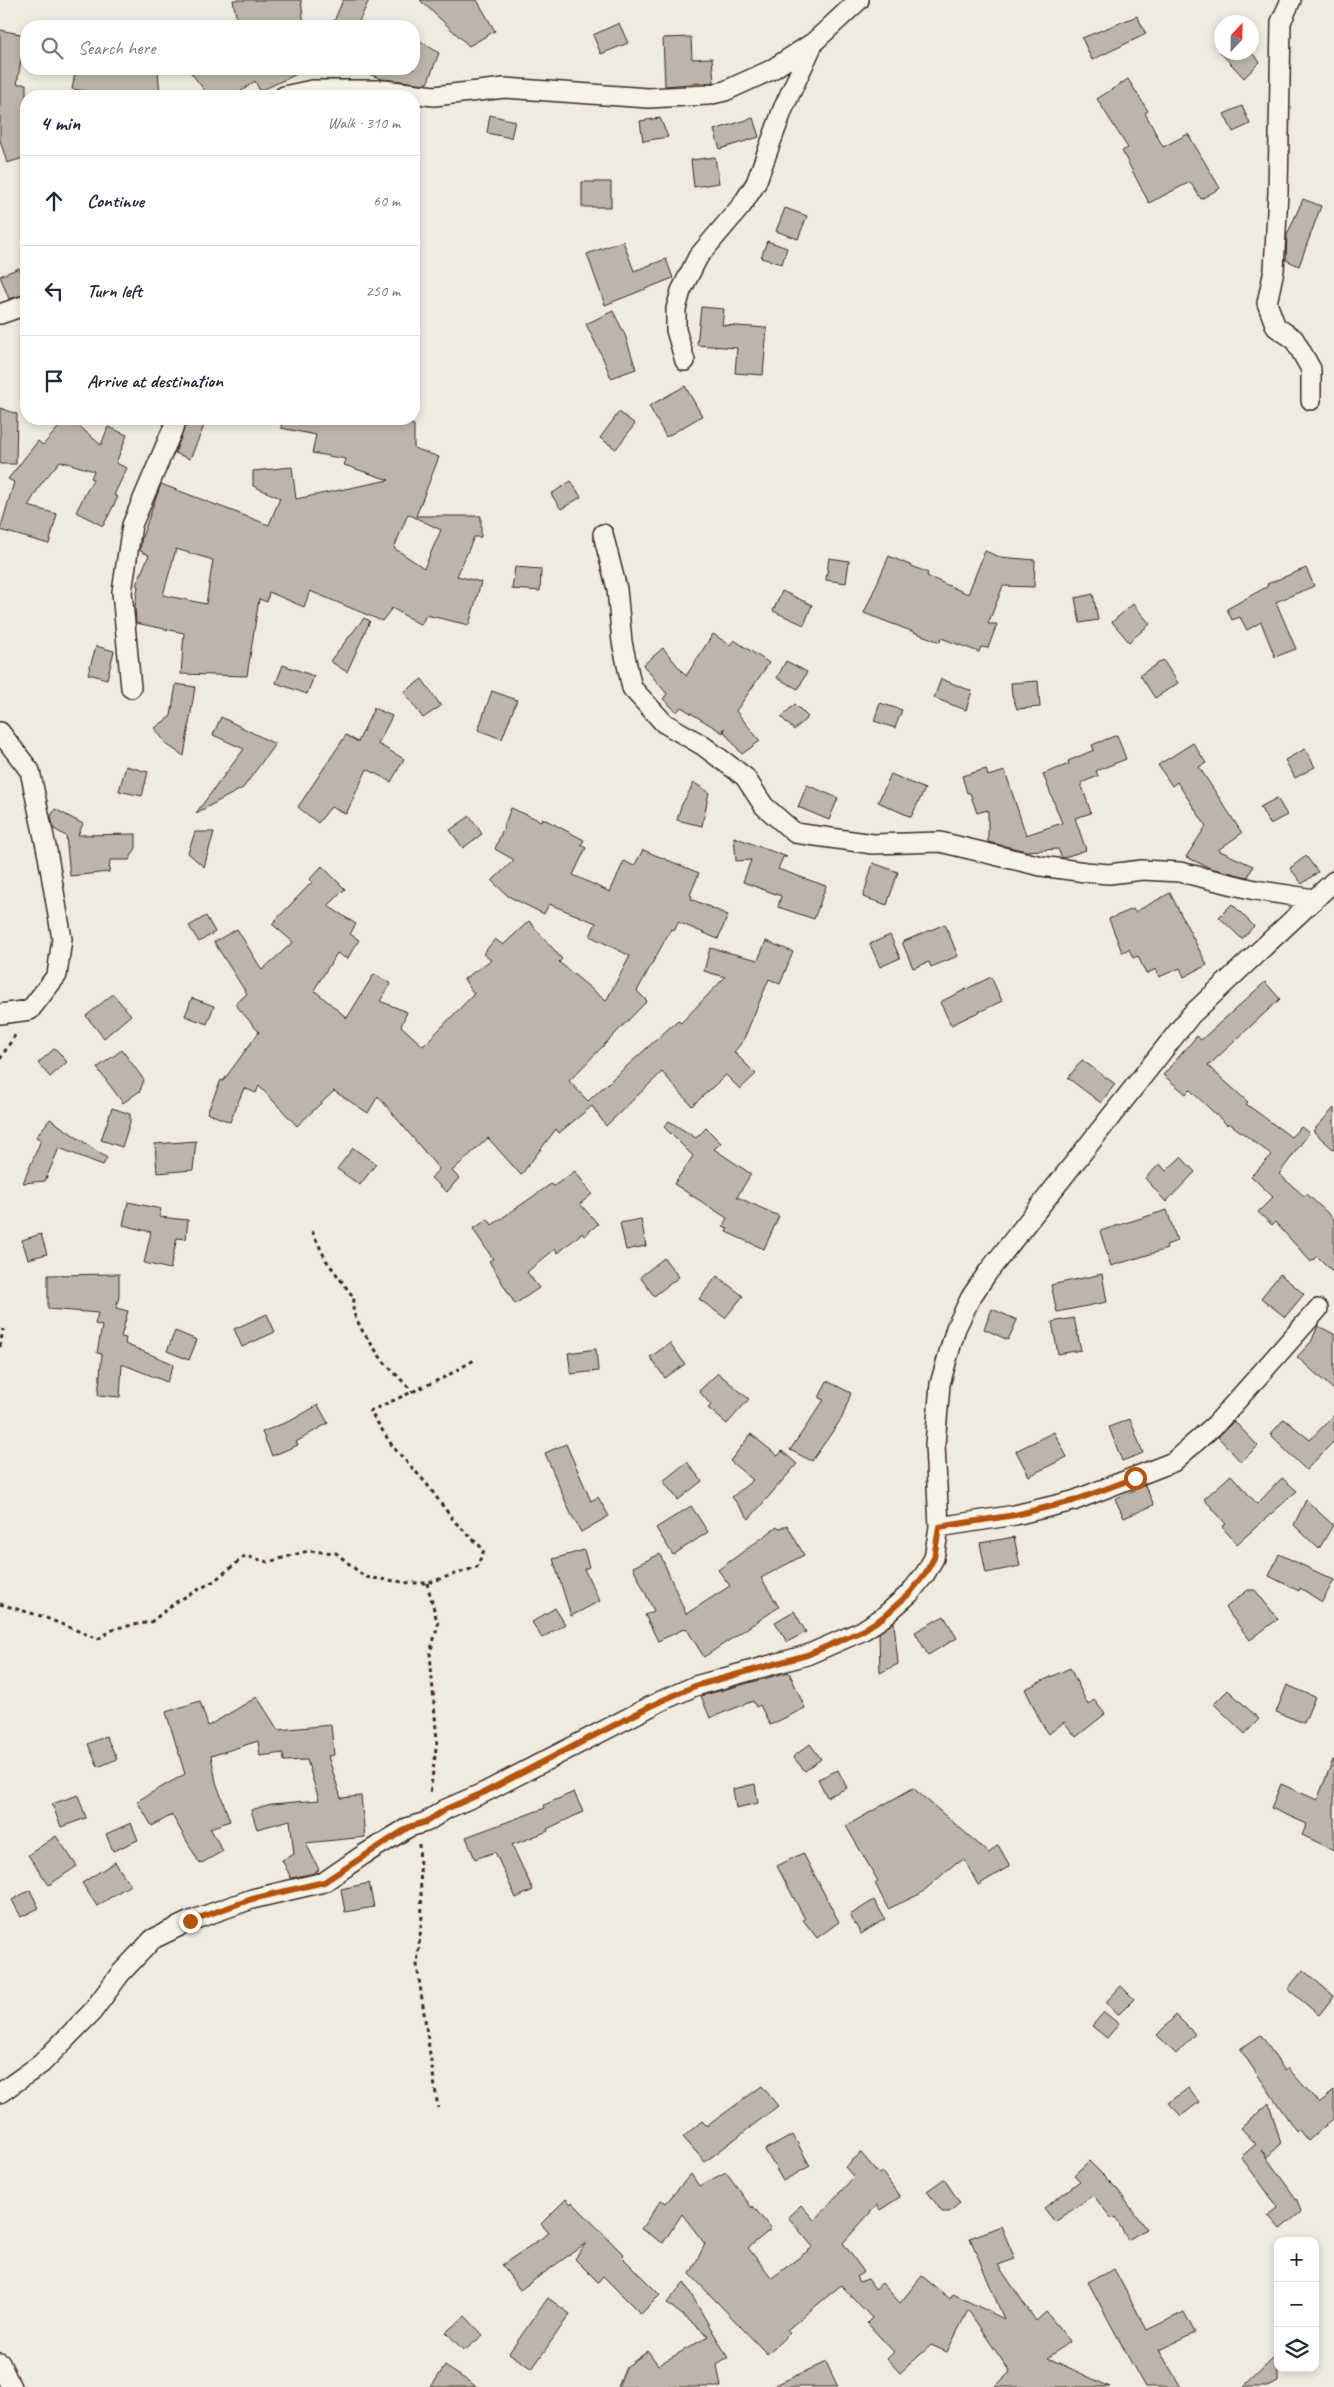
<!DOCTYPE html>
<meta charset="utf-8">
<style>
:root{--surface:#fff;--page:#f6f6f7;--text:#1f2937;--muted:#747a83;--line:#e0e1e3}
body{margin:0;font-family:Caveat,sans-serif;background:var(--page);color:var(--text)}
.controls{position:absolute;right:15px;bottom:15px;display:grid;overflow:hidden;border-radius:10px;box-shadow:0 2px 8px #0003}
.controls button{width:45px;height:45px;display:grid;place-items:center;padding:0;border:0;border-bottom:1px solid var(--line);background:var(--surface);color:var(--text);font:25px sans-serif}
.compass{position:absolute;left:1214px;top:15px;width:45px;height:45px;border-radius:50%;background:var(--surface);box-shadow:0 2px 8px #0003;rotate:22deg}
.stop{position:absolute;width:15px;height:15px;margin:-11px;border:4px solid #b45309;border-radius:50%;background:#fff}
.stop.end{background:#b45309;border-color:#fff;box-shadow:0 1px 5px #0008}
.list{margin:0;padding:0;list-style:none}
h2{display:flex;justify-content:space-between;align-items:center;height:65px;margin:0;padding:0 20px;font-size:21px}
h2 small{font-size:16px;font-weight:400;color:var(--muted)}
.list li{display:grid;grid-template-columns:32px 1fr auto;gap:15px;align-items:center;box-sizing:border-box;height:90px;padding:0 20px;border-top:1px solid var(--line)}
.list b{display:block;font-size:19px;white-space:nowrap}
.list em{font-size:16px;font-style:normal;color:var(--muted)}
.icon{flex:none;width:28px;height:28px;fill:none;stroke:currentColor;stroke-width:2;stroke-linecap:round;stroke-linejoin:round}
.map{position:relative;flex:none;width:1334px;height:2387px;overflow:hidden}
.search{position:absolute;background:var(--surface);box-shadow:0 2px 8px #0003;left:20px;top:20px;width:400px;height:55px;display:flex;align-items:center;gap:12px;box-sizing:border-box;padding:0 18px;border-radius:20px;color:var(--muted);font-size:19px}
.panel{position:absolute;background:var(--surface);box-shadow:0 2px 8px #0003;left:20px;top:90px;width:400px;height:335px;border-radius:20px}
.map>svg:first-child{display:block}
.building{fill:#bdb5aa;stroke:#3b2a1e;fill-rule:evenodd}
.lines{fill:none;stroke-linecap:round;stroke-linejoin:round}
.minor-casing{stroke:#3b2a1e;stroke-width:22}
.path{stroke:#3b2a1e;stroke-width:3;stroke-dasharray:4 4;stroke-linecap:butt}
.minor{stroke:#f7f3e8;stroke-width:19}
.route{stroke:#b45309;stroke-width:6}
</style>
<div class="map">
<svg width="1334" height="2387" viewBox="0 0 1334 2387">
<rect width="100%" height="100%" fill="#efebe0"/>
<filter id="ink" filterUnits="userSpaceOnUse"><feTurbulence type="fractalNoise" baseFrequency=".02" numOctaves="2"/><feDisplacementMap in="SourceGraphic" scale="10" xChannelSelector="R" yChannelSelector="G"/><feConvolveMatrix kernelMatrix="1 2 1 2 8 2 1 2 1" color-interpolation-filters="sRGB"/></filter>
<g filter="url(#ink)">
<path class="building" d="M233 0H301L304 26H238Z
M343 0H369L357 26H332Z
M420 0H477L495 31 469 46Z
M1137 16 1146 34 1092 60 1082 38Z
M619 23 628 43 601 54 593 35Z
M0 30 25 35 17 84H26V157L7 163 0 140Z
M414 37 439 53 427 84 382 79 361 71V69H414Z
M691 37 692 59 712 58 714 82 665 86 663 38Z
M1220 52H1251L1260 62 1244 78Z
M76 69H158L160 96H96V93L72 89Z
M188 69H308L260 91 255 81 235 96H209Z
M1128 79 1148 111 1145 113 1163 147 1188 134 1220 188 1201 199 1190 182 1149 203 1122 151 1128 148 1097 99Z
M1242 106 1250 124 1233 132 1224 114Z
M490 115 515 121 511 138 487 133Z
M660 118 668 137 643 141 640 121Z
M753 118 759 137 720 149 714 130Z
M715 157 719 183 694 187 691 160Z
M582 182H611V207H582Z
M1303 199 1321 206 1299 266 1286 260 1287 235Z
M785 208 807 216 798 239 776 231Z
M623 241 634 271 666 259 673 278 605 305 587 254Z
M767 241 787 248 782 264 761 258Z
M19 268 26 285V294L9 299 0 276Z
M701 307 724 309 722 325 767 328 763 375 735 373 737 348 697 345Z
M613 311 625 335 636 369 611 378 602 356 586 324Z
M685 386 702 416 666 437 649 406Z
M0 408 17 414 16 464H0Z
M619 412 635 424 616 449 600 438Z
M66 419H71L101 445 108 427 127 435 116 463 127 468 114 495 118 497 103 526 76 512 93 479 91 478 94 471 60 461 41 484 28 506 57 514 49 544 0 530 14 482 8 479 38 441 43 445Z
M188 419H207L190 459 175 453Z
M282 419H382L414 425V448L439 457 416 516H481V537H474L457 576 481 582 469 625 426 615 421 625 392 608 382 621 310 591 304 607 269 592 267 602 259 599 247 676 181 674 184 633 136 623 135 606 138 586 136 585 149 555 140 551 142 537 161 484 269 525 280 498 253 486V471L292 467 296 499 389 480 344 465 346 459 312 453 316 435 281 428ZM408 514 441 530 424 568 394 548ZM176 549 213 560 206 604 163 595Z
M571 481 581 497 561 509 551 494Z
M985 551 1000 557 1035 560 1034 587 1003 586 988 624H997L988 648 981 647 979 652 941 638 940 642 864 613 889 556 928 573 927 576 968 594Z
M829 558 849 561 846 583 826 580Z
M515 567 541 569 540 591 512 589Z
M1306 568 1314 586 1276 602 1296 649 1275 657 1261 622 1247 630 1240 617 1232 620 1227 609 1268 586 1267 584Z
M782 591 812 605 804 625 773 611Z
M1093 594 1098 620 1080 623 1075 598Z
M1133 604 1150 624 1129 642 1112 622Z
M364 618 370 621 347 672 330 661Z
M713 634 730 645 734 640 769 663 736 711 760 741 742 754 725 733 724 728 723 733 681 707 677 712 663 699 667 694 643 665 663 648 686 676Z
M96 646 114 651 107 679 88 674Z
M1163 660 1178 683 1155 698 1140 675Z
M786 661 807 672 798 689 777 678Z
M283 665 314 676 307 694 276 683Z
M422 679 441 706 423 718 404 692Z
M941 679 972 691 966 710 934 698Z
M1038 681 1040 707 1017 709 1012 695 1011 683Z
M176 684 195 687 184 756 166 744 155 728 171 716Z
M492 691 517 700 502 739 478 730Z
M880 703 902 710 895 728 874 721Z
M795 704 808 717 794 730 781 717Z
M374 708 392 716 378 744 404 759 391 782 367 769 346 814 331 807 318 823 298 807 346 735 358 742Z
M221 717 275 744 243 788 196 813 244 749 213 735Z
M1117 735 1126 759 1096 771 1098 776 1081 783 1091 813 1075 818 1086 850 1062 858 1058 849 1026 851 988 842V810L977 813 970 793H967L962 776 986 769 988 776 1005 771 1026 835 1062 823 1043 774 1069 764 1068 761 1094 750 1092 745Z
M1193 743 1206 763 1199 767 1242 833 1218 850 1253 866 1248 877 1210 868 1186 857 1206 826 1177 782 1172 786 1158 765Z
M1305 749 1315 767 1295 778 1285 760Z
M126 766 148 772 142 796 119 791Z
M891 774 925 789 911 817 878 802Z
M694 783 709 792 702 826 677 820 681 806Z
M807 785 838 798 829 820 798 807Z
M1277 798 1287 815 1270 824 1260 807Z
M511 808 541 821 542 818 584 840 581 845 586 848 573 875 610 892 624 861 634 866 643 850 699 873 690 895 692 896 691 899 728 915 718 939 678 922 675 930 671 929 637 991 647 1001 569 1081 588 1101 678 1020 681 1023 725 977 704 971 710 948 758 960 766 941 793 952 780 984 769 979 743 1041 734 1052 756 1074 740 1089 726 1075 692 1106 662 1072 606 1126 592 1106 559 1133 556 1129 521 1175 488 1138 452 1171 459 1178 447 1192 431 1178 439 1169 378 1096 368 1113 334 1091 297 1126 259 1086 256 1093 244 1088 230 1122 207 1113 221 1080 223 1081 259 1032 235 1004 247 994 214 942 237 929 262 970 293 942 272 924 312 882 310 879 322 866 345 889 328 906 356 924 350 934 359 940 347 959 337 953 314 990 347 1018 374 974 391 984 380 1001 407 1012 401 1026 423 1046 474 994 464 979 491 960 483 954 495 939 503 945 529 921 562 959 559 962 606 1001 630 956 590 936 596 923 549 904 544 914 508 896 492 881 514 860 495 849Z
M55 809 83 824 78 835 136 834V848L129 860H110L109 872 70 876 66 836 54 829 51 816Z
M470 816 482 834 463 848 450 830Z
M195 832H214L204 867 188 853Z
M734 837 787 857H783L778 869 826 886 814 919 778 907 781 896 743 882 751 860 736 861Z
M1306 856 1318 872 1302 884 1290 868Z
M873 863 898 872 887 905 863 897Z
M1170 893 1207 965 1184 977 1180 968 1159 977 1156 969 1146 974 1138 956 1133 958 1129 949 1122 952 1109 919 1133 909 1135 912Z
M1232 904 1254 926 1242 939 1219 917Z
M206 916 215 932 199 942 189 926Z
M945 924 958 956 931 967 929 962 913 968 902 942Z
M890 935 900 958 880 967 870 944Z
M991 977 1002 1001 951 1025 940 1002Z
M1265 982 1280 999 1208 1066 1248 1102 1246 1104 1291 1137 1301 1127 1309 1133 1279 1174 1304 1196 1307 1194 1334 1219V1273L1317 1256 1311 1262 1275 1222 1272 1225 1258 1212 1273 1197 1251 1176 1272 1155 1229 1123 1227 1125 1190 1090 1186 1094 1163 1075 1197 1036 1201 1040Z
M113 994 131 1015 104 1038 86 1016Z
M192 998 214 1006 207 1024 185 1016Z
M55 1048 67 1062 50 1077 38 1063Z
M122 1050 144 1080 140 1091 123 1103 97 1068Z
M1082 1060 1115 1084 1101 1103 1068 1078Z
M112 1108 130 1114V1122L122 1147 101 1140Z
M1334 1108V1150L1313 1131Z
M50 1119 107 1158 103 1165 59 1148 45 1181 23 1183 41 1140 36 1137Z
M669 1121 696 1138 706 1128 721 1143 714 1149 751 1174 737 1197 779 1216 764 1249 726 1232 728 1228 723 1226 727 1218 674 1184 693 1156 664 1127Z
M196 1141 193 1170 157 1173 155 1144Z
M353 1148 376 1164 360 1185 337 1169Z
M1181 1157 1195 1172 1166 1202 1145 1178 1160 1164 1166 1171Z
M575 1171 592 1194 580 1204 598 1224 584 1236 582 1233 558 1253 555 1249 527 1272 539 1288 515 1304 489 1261 493 1259 473 1229 488 1219 492 1225 551 1184 554 1186Z
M128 1202 161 1209 159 1217 188 1220 186 1239 177 1238 170 1269 144 1263 151 1232 123 1225Z
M1167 1210 1177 1241 1166 1245 1167 1249 1111 1266 1100 1231Z
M641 1219 646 1246 626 1250 620 1223Z
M41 1234 47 1254 28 1259 22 1240Z
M664 1258 679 1277 654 1296 640 1277Z
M119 1274V1297L116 1308 128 1311 121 1337 126 1338 125 1344 174 1364 167 1382 122 1364 120 1397 98 1395 102 1354 97 1353 102 1326 95 1324 98 1313 48 1309V1275Z
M1102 1274 1107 1302 1057 1312 1051 1285Z
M1280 1274 1304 1294 1285 1317 1261 1298Z
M717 1276 743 1296 725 1318 699 1299Z
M992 1309 1017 1320 1008 1340 984 1329Z
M267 1314 275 1332 242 1347 234 1329Z
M1074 1318 1081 1350 1058 1354 1052 1322Z
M1318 1326 1334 1334V1390L1297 1357 1311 1342Z
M175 1331 197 1340 189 1360 167 1351Z
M670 1343 685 1364 665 1378 650 1357Z
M596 1349 598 1371 571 1374 568 1353Z
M718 1373 749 1399 727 1424 708 1408 711 1405 699 1391Z
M827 1381 851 1393 842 1418 812 1461 790 1450 824 1400 819 1398Z
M318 1405 328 1423 296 1442 298 1445 272 1456 262 1432 292 1420Z
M1334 1415V1441L1306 1470 1270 1435 1284 1419 1310 1440Z
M1130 1419 1143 1453 1122 1461 1109 1427Z
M1234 1421 1258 1446 1241 1462 1218 1437Z
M1054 1432 1067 1457 1029 1476 1016 1451Z
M751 1434 778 1456 782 1451 797 1464 749 1519 732 1497 753 1480 730 1461Z
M566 1444 591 1501 598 1497 609 1516 581 1532 570 1512 545 1453Z
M687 1462 702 1481 678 1500 663 1481Z
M1231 1475 1257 1504 1282 1478 1297 1491 1237 1544 1222 1527 1226 1524 1204 1499Z
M1145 1485 1154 1505 1124 1518 1115 1499Z
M1306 1500 1333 1525 1319 1549 1294 1525Z
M691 1506 708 1532 673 1555 656 1528Z
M787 1525 804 1555 761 1578 779 1607 704 1657 686 1628 658 1641 645 1615 654 1611 633 1567 660 1554 686 1614 730 1586 718 1570 777 1527 779 1529Z
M1014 1537 1020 1566 986 1573 980 1543Z
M584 1550 589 1567 584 1569 600 1601 571 1616 553 1559Z
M1279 1554 1334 1580 1322 1602 1300 1588 1299 1591 1269 1576Z
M1248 1590H1255L1278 1619 1250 1640 1225 1608Z
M555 1608 565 1624 542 1638 532 1622Z
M794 1611 806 1632 787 1642 775 1622Z
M944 1616 957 1638 928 1655 915 1632Z
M894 1622 898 1664 880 1673 879 1633Z
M1070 1668 1088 1705 1094 1700 1105 1714 1076 1737 1064 1722 1049 1734 1042 1724 1025 1689Z
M789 1672 805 1708 770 1725 760 1705 756 1707 753 1701 710 1718 701 1696Z
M1287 1685 1315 1697 1304 1723 1276 1712Z
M1228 1690 1259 1719 1245 1734 1214 1704Z
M257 1697 278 1730 331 1725 334 1755 328 1756 341 1798 361 1796 365 1837 306 1843 319 1870 314 1873 291 1878 282 1860 294 1854 290 1820 257 1829 251 1810 271 1804 319 1800 307 1760 284 1761 283 1753 260 1756 258 1741 211 1756 216 1782 230 1821 210 1828 223 1851 200 1864 172 1815 152 1826 137 1801 185 1774 166 1712 200 1701 208 1726Z
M106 1736 117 1759 98 1767 88 1744Z
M810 1744 821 1759 805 1771 793 1757Z
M1333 1760H1334V1850L1302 1835 1307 1824 1271 1808 1281 1784 1317 1800Z
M838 1770 847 1788 827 1797 818 1779Z
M755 1784 758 1803 736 1808 733 1789Z
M913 1788 989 1853 998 1845 1010 1866 978 1885 964 1859 958 1863 957 1862 920 1894 888 1909 875 1883 878 1881 846 1826Z
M574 1792 583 1812 547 1829 548 1831 512 1845 533 1890 516 1898 495 1852 475 1859 466 1837 545 1808 544 1805Z
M78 1795 86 1818 61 1827 52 1804Z
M131 1823 138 1840 113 1851 106 1834Z
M56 1836 77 1866 49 1885 28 1855Z
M803 1853 839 1922 817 1938 803 1920 805 1919 777 1866Z
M115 1862 130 1885 97 1906 82 1883Z
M369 1883 374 1907 345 1912 341 1889Z
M30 1890 39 1908 21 1917 12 1900Z
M874 1900 885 1919 861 1934 850 1915Z
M1303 1970 1334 1996 1319 2015 1288 1989Z
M1121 1986 1134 1999 1118 2015 1106 2002Z
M1104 2012 1119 2024 1107 2038 1092 2026Z
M1176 2015 1195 2034 1176 2054 1157 2035Z
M1261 2035 1285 2071 1288 2068 1319 2103 1334 2091V2118L1308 2141 1298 2129 1296 2131 1240 2049Z
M762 2086 778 2106 705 2162 683 2137 702 2121 707 2126Z
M1188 2088 1199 2102 1181 2116 1169 2103Z
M1269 2103 1281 2144 1267 2157 1261 2150 1297 2200 1301 2212 1280 2229 1268 2215 1278 2207 1241 2157 1256 2144 1241 2128Z
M793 2135 810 2166 783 2181 765 2150Z
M861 2153 879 2174 882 2172 900 2197 880 2210 877 2205 843 2243 864 2272 856 2277 859 2282 868 2279 875 2289 882 2283 900 2303 922 2276 950 2299 953 2294 1004 2319 970 2238 1001 2226 1015 2259 998 2265 1036 2321 1046 2312 1070 2341 1048 2358 1110 2387H995L1010 2372 968 2310 947 2352 931 2345 900 2373 887 2359 894 2352 867 2323 872 2318 841 2285 787 2330 790 2333 767 2354 690 2274 705 2244 682 2214 663 2243 641 2229 661 2200 666 2203 691 2174 699 2186 726 2172 752 2208 753 2206 771 2229 748 2248 772 2278 813 2247 788 2217 801 2205 814 2220 854 2177 845 2167Z
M1089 2161 1118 2190 1146 2229 1128 2240 1115 2217 1112 2219 1093 2195 1055 2222 1044 2208 1080 2181 1074 2175Z
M944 2179 960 2203 949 2212H942L927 2191Z
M566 2199 571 2204 572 2202 624 2255 622 2257 660 2295 641 2314 603 2276 598 2282 575 2259 586 2243 520 2290 502 2265 549 2233 541 2224Z
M1114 2269 1147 2330 1184 2312 1195 2333 1159 2350 1181 2387H1145L1132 2364 1088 2282Z
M684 2282 728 2358 717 2365 721 2387H618L626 2367 648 2351 658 2365 709 2336 667 2303Z
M548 2298 570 2314 532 2369 509 2353Z
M465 2316 483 2335 464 2351 446 2332Z
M1278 2354V2382L1267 2387H1244Z
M826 2362 838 2387H771Z
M445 2366 477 2387H431Z"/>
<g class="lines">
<g class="minor-casing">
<path id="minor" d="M1291 0 1281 22 1278 192 1274 270 1267 303 1276 327 1294 339 1311 369V400
M284 96 312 90H384L434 96 505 88 648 98 708 95 725 91 771 70 814 42 859 0
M0 314 26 305
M685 361 676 330V309L681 291 698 257 742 205 756 183 783 109 814 42
M603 534 617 589 622 642 632 688 664 723 702 745 745 777 764 806 795 833 873 844 940 842 1041 866 1085 872 1109 874 1142 870 1180 872 1255 890 1314 899
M131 688 122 592 132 525 177 419
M0 732 30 771 48 856 62 939 57 975 30 1010 0 1014
M939 1527 1015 1515 1073 1501 1173 1462 1216 1424 1318 1309
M0 2093 41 2064 92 2012 120 1974 153 1939 190 1921 252 1899 324 1882 363 1855 409 1827 426 1822 446 1809 485 1792 661 1701 695 1686 807 1655 862 1631 882 1618 910 1593 925 1574 934 1558 939 1527 935 1445 940 1384 956 1328 971 1297 988 1272 1191 1015 1334 881
M0 2363 11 2387"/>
</g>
<path class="path" d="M0 1059 17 1032
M312 1231 326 1260 354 1298 353 1312 363 1332 383 1361 413 1392
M0 1347 3 1329
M427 1583 438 1625 430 1653 437 1741 430 1794
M0 1604 41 1616 98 1639 116 1628 151 1622 176 1602 214 1581 245 1556 268 1562 308 1551 336 1553 365 1577 410 1583H427L477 1567 484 1550 454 1521 426 1483 393 1447 370 1411 445 1377 476 1359
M419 1844 422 1916 417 1965 438 2108"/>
<use href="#minor" class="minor"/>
</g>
</g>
<g class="lines" filter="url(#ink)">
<path class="route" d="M190 1921 252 1899 324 1882 409 1827 426 1822 446 1809 485 1792 661 1701 695 1686 807 1655 862 1631 882 1618 910 1593 925 1574 934 1558 939 1527 1015 1515 1073 1501 1135 1478"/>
</g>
</svg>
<div class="controls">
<button>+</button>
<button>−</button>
<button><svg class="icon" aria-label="layers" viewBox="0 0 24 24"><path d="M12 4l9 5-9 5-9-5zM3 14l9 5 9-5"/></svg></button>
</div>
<svg class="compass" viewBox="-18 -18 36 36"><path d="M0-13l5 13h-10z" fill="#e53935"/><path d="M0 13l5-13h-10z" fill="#747a83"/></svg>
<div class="stop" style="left:1135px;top:1478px"></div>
<div class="stop end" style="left:190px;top:1921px"></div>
<div class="search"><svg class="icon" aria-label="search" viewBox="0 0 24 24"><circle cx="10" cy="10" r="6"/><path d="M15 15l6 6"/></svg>Search here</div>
<section class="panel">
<h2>4 min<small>Walk · 310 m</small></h2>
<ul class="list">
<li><svg class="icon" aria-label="ahead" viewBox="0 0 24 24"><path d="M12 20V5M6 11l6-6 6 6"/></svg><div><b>Continue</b></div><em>60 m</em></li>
<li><svg class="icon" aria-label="left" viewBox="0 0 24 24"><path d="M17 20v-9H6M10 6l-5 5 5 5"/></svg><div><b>Turn left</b></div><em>250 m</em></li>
<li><svg class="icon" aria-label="arrive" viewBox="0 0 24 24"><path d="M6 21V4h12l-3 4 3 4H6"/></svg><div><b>Arrive at destination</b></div></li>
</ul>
</section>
</div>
